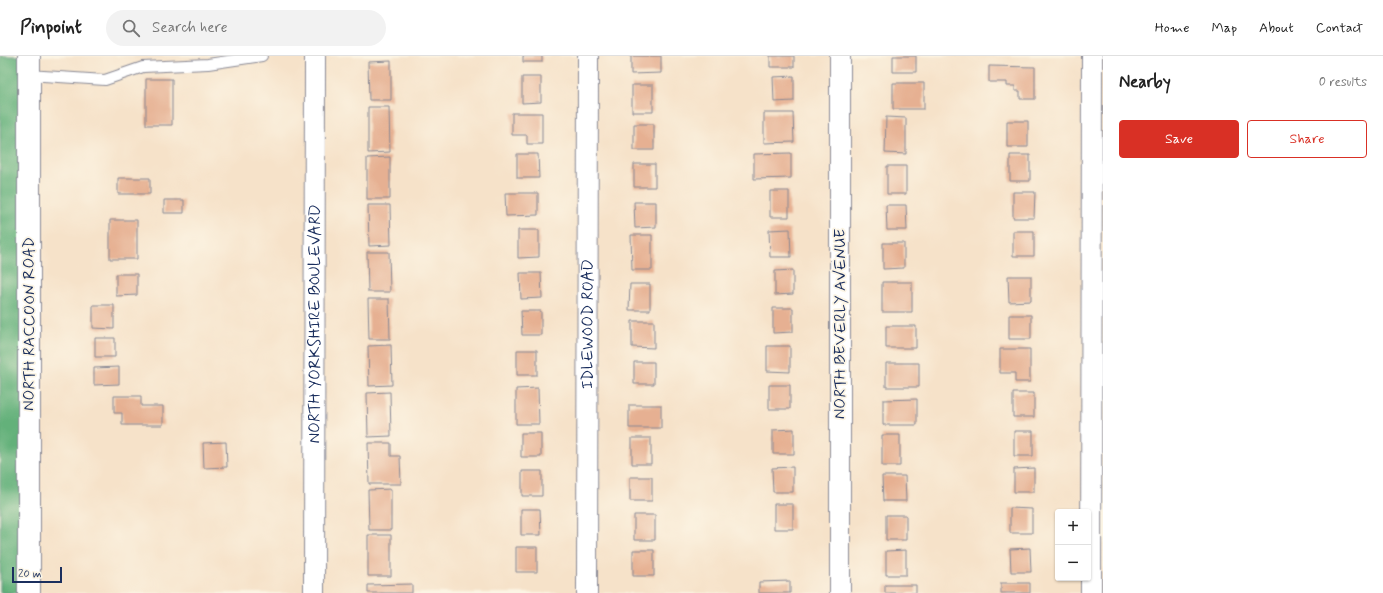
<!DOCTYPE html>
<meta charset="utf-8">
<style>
:root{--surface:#fff;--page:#f2f2f2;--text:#222;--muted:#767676;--line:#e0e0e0;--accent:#d93025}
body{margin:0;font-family:Mynerve,sans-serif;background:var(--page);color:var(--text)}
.controls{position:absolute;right:12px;bottom:12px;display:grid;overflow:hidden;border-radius:4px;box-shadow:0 1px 3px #0004}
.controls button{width:36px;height:36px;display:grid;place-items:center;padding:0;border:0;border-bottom:1px solid var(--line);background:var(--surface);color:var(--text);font:20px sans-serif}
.scale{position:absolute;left:12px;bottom:10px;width:50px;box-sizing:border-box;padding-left:4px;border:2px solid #1b2f5e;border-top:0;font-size:11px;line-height:14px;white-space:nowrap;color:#1b2f5e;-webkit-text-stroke:3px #fcf5e5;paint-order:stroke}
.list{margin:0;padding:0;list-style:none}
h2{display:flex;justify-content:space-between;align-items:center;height:52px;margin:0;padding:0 16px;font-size:17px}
h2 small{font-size:13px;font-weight:400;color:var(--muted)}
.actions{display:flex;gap:8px;padding:12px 16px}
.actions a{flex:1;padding:9px 0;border:1px solid var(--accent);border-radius:4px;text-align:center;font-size:14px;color:var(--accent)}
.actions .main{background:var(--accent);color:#fff}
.icon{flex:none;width:22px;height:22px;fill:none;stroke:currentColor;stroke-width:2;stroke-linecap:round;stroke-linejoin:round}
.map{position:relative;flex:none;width:1103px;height:537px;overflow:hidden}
header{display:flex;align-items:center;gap:24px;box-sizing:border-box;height:56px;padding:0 20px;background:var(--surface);border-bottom:1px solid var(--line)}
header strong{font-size:19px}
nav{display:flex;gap:22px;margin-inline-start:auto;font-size:14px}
.search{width:280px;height:36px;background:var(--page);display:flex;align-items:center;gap:10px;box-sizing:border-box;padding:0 14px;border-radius:22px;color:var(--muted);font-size:15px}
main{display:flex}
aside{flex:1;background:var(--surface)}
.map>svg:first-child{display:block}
.forest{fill:#64b17a;stroke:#40706c}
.building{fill:#e6b092}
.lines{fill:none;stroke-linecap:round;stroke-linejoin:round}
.service-casing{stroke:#888894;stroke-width:12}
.minor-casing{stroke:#888894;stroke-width:22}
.tertiary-casing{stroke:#888894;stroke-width:24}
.service{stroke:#fff;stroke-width:10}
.minor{stroke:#fff;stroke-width:20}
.tertiary{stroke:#fff;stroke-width:22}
.labels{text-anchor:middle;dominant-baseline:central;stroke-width:3.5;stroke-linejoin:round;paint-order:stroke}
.street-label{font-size:16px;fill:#1b2f5e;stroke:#fcf5e5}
</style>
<header>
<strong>Pinpoint</strong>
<div class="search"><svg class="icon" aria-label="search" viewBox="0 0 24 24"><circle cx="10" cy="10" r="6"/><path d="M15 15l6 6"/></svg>Search here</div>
<nav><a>Home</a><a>Map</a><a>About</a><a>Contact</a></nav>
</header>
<main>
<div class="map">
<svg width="1103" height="537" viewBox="0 0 1103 537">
<rect width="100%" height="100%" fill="#fcf5e5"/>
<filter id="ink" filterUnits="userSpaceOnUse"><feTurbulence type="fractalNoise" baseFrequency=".025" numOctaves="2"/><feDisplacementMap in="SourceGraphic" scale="8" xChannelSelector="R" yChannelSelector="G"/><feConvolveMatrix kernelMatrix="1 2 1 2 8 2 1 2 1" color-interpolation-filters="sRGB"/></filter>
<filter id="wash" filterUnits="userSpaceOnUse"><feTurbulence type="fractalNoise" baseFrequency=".012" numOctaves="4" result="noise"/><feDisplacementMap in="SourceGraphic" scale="16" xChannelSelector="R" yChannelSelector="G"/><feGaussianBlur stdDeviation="0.9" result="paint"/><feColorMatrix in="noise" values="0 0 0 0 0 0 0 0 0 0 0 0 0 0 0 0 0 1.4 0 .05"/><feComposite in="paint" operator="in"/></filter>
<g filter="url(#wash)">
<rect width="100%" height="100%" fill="#f6e2c9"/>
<path class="forest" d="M0 0H29V537H0Z"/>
<g id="blocks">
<path class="building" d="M523 0H542V6H523Z
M631 0H661V17L631 18Z
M770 0H794V11H770Z
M893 0H916V16H893Z
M391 5V44H369L368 6Z
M989 10 1035 11V43H1020V35H1015V30H1007V26H989Z
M794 20V45L774 46 773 21Z
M522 21H541V46L522 47Z
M146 23H172V69H146Z
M893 27H924V53H893Z
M632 29H653V56H632Z
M368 51H389L390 96 368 97Z
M512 57H542V88H527V79H512Z
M764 57H793L794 86 764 87Z
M886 61 906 62V98L885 97Z
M1007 65H1028V91H1007Z
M634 68H654V94H634Z
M791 97V122L754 123V98Z
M517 98H538L539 122H517Z
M1010 99H1030V125H1010Z
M390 101V143H367V102Z
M634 108H655V131H634Z
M887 110H906V138H887Z
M118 122H150V138H118Z
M770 135H789V161H770Z
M1013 136H1035L1034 162H1013Z
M505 137H538V159L506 160Z
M164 144H184V157H164Z
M634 146H656V171L635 172Z
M368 149H390L391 189 369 190Z
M886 149H906L907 174H887Z
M110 164H137V203H110Z
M790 173 791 201H770L769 174Z
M518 174H539V201L518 202Z
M1013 175H1034V200H1013Z
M631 179H652V214H632Z
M883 187H904V212L883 213Z
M367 196H389L390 236H368Z
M793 214V238L775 239V215Z
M520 217H541L542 242 521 243Z
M116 218H137V239L116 240Z
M1008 220H1031V245L1009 246Z
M882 226H912V256H882Z
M630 228H650V254H629Z
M368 243H389L390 283H369Z
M93 249H114V273L93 272Z
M773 252H793V276L773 277Z
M521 255H541V279H522Z
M1009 259H1031V283H1009Z
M632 265H654V292L632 291Z
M886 270H916V292H886Z
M95 282H115V301H95Z
M391 289 392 329 369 330 368 290Z
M767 290H790V316L767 315Z
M1000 293H1030V326H1015V317H1000Z
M517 294H537V319H517Z
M634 306H654V328H634Z
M886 307H919V331H886Z
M119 311V328L94 329V312Z
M769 329H790V353H769Z
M538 332 539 368H516V333Z
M390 336 391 380 368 381 367 337Z
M1013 337H1034V361H1013Z
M114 340H141V350H163V369H122V357H114Z
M917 343V369H883V344Z
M629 349H661V372H629Z
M794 373V398H773V374Z
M1014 375H1033V400H1014Z
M521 377H541V401H521Z
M882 379H900V410H882Z
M632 382H651V408H632Z
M226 386 227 411 204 412 203 387Z
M368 387H391V400H400L401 428H369Z
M793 411V436H773L772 412Z
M1034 412V436H1014V413Z
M522 415H542V440H522Z
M882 420H905L906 445H883Z
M630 421H652V445H630Z
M391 433V474H369L368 434Z
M774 448H793V473H774Z
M1010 452 1032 453V477H1010Z
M521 453H540L541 479H521Z
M634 459H655V484H634Z
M886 459H906V484H886Z
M368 479H391V520H368Z
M516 491H537V516H516Z
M1030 492 1031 516H1011L1010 493Z
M633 494H654V520H633Z
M906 494V519H886V495Z
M790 525V537H759V526Z
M1001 527H1030V537H1001Z
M412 528V537H368V529Z
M885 529H916V537H885Z"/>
</g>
</g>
<g filter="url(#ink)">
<use href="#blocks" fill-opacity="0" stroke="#888894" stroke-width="1"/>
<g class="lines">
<g class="service-casing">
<path id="service" d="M28 19 105 24 143 11 208 8 262 0"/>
</g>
<g class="minor-casing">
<g id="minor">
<path id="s1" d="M314 537 315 0"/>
<path id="s2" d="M587 537 588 0"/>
<path d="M840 537V0"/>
<path d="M1091 537 1092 0"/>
</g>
</g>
<g class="tertiary-casing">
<path id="tertiary" d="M29 537V0"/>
</g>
<use href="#service" class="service"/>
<use href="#minor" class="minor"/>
<use href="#tertiary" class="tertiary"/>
</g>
</g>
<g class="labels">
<g class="street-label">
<text transform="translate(29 268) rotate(-90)">NORTH RACCOON ROAD</text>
<text stroke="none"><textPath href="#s2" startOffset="269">IDLEWOOD ROAD</textPath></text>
<text transform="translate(840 268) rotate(-90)">NORTH BEVERLY AVENUE</text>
<text stroke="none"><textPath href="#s1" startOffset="269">NORTH YORKSHIRE BOULEVARD</textPath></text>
</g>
</g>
</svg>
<div class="controls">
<button>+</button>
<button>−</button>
</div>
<div class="scale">20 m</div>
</div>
<aside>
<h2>Nearby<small>0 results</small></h2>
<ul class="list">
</ul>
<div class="actions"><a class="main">Save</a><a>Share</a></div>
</aside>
</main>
